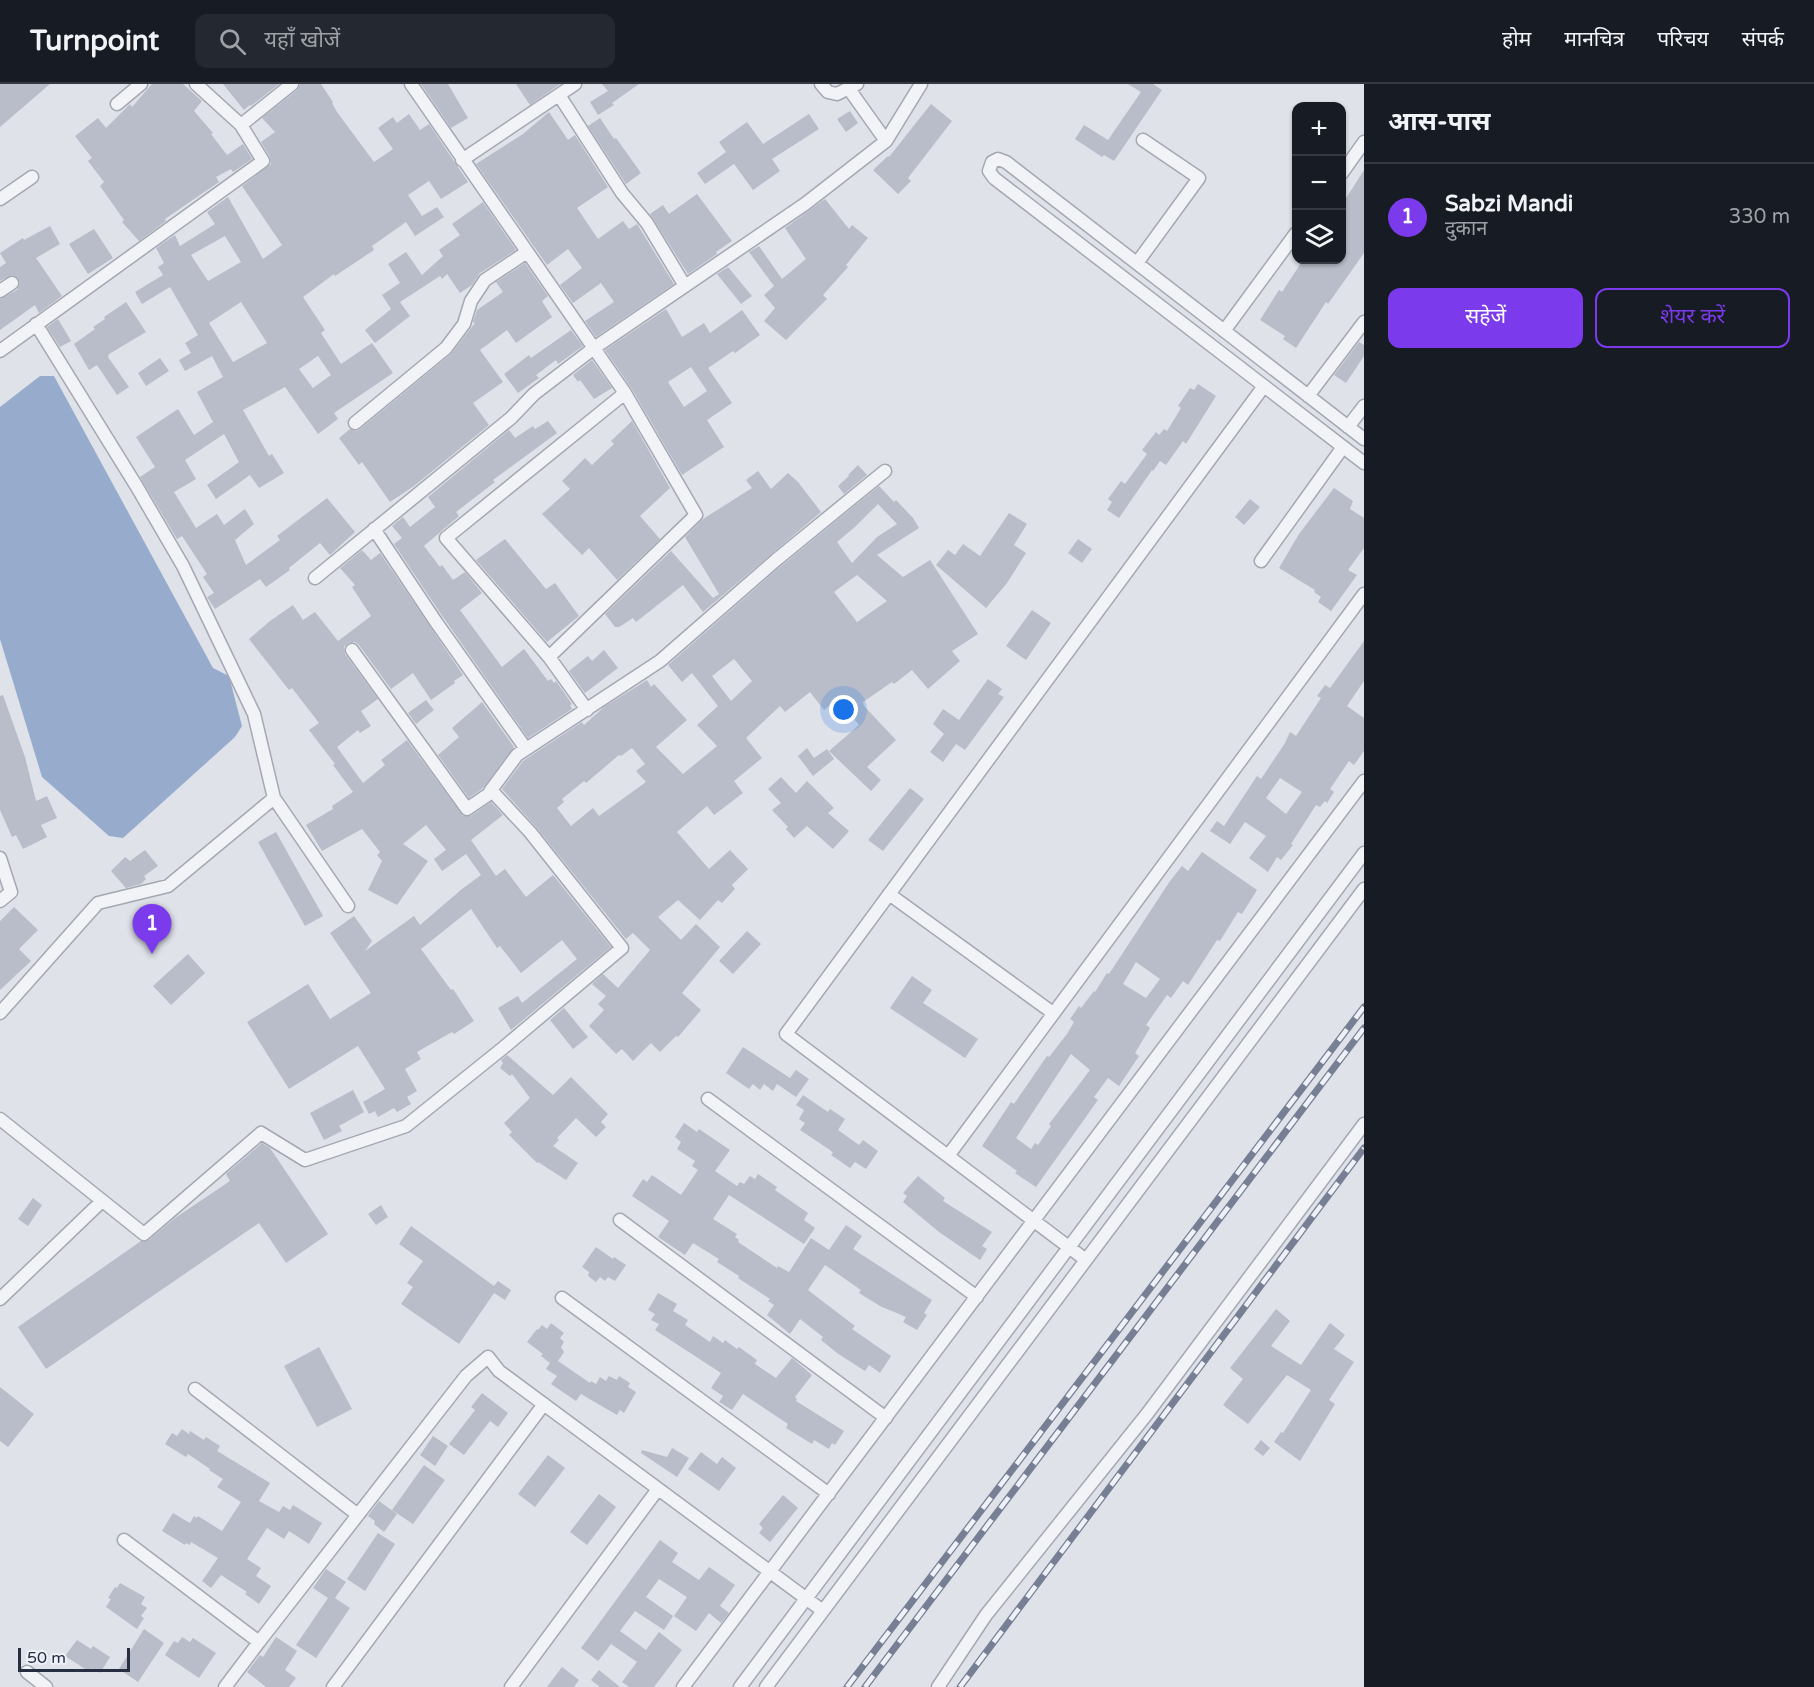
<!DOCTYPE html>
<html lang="hi">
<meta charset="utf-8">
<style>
:root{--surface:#171b24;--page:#242831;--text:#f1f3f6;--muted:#9ea1a6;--line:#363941;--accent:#7c3aed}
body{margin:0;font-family:"Varela Round","Noto Sans Devanagari",sans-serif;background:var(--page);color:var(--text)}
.controls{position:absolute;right:18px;top:18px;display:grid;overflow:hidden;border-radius:12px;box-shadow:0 2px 4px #0004}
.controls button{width:54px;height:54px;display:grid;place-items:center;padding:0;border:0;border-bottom:2px solid var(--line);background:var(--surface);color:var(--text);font:30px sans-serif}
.scale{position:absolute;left:18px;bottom:15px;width:112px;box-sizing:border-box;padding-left:6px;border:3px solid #262e41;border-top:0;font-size:16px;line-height:21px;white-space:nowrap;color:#262e41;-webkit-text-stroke:4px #eef1f7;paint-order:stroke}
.you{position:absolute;left:844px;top:626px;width:21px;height:21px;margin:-15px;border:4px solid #fff;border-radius:50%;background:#1a73e8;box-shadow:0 0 0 9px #1a73e833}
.badge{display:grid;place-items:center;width:39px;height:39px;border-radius:50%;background:var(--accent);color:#fff;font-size:20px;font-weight:700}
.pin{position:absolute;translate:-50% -50px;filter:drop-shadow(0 2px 3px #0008)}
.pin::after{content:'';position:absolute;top:32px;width:21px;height:18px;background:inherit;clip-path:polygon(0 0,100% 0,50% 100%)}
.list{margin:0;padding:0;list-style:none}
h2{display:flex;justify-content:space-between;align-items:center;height:78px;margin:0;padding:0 24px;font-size:26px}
h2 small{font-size:20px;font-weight:400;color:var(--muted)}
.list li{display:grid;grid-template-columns:39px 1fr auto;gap:18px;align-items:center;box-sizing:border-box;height:108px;padding:0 24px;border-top:2px solid var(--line)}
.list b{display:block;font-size:22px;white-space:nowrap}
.list p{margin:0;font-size:20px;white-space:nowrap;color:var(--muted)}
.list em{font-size:20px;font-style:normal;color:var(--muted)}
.actions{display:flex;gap:12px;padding:18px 24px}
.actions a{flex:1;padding:14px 0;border:2px solid var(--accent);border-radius:12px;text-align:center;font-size:21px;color:var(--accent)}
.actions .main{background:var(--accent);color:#fff}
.icon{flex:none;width:33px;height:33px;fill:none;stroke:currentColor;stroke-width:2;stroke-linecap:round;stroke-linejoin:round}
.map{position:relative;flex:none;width:1364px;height:1603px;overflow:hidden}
header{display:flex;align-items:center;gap:36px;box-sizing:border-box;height:84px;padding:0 30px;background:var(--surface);border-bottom:2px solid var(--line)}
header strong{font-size:28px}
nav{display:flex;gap:33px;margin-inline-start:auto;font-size:21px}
.search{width:420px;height:54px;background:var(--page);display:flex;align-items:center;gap:15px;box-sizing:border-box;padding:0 21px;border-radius:12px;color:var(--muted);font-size:22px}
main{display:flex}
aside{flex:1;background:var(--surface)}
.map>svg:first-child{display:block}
.water{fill:#97accc}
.building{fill:#b8bdc9;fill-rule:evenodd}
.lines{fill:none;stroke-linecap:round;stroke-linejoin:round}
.minor-casing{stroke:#a4a8b3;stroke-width:15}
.minor{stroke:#f2f3f7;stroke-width:12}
.rail-casing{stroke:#777f94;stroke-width:7}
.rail{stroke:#eef1f7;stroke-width:4.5;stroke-dasharray:14;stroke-linecap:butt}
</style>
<header>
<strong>Turnpoint</strong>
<div class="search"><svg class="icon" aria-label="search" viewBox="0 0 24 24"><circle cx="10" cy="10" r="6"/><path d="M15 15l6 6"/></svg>यहाँ खोजें</div>
<nav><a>होम</a><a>मानचित्र</a><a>परिचय</a><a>संपर्क</a></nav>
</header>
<main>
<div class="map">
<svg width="1364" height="1603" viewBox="0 0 1364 1603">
<rect width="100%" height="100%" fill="#dfe2e9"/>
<path class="water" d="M40 292H54L213 584 229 592 242 642 235 653 123 754 109 752 42 693 0 555V323Z"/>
<path class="building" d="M0 0H50L0 43Z
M152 0H183L202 17 194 27 213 49 211 50 227 71 243 60 252 75 233 88 231 85 216 93 219 98 165 135 166 137 139 157 122 138 124 136 100 102 104 98 88 77 92 74 75 52 98 34 106 44 130 20 132 23Z
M223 0H279L251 22 250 21 244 26Z
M300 0H321L333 18 332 19 337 28 374 78 393 65 378 44 393 33 397 39 409 30 420 46 429 40 468 98 441 115 429 97 408 111 422 132 437 123 444 133 415 152 406 138 372 162 374 166 335 192 334 190 303 213 325 246 321 249 341 280 372 259 393 289 334 329 338 335 318 350 285 303 243 326 269 372 272 370 284 389 259 404 250 391 216 415 207 401 239 378 224 350 185 376 196 395 174 408 196 444 217 430 224 441 245 425 254 440 235 456 246 481 280 456 277 452 327 414 355 448 330 471 320 459 289 484 290 486 266 503 260 495 215 525 207 513 214 509 203 493 207 490 182 452 177 455 140 393 155 383 136 353 178 325 194 351 213 338 197 308 223 293 212 272 185 287 179 276 191 269 185 259 198 251 170 203 142 220 135 208 163 191 158 183 164 179 156 164 175 151 180 162 215 140 207 128 228 113 263 175 282 161 242 102 271 80 270 73 261 58 275 48 262 34 297 6ZM225 152 241 178 208 197 191 171ZM241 218 267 259 233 278 209 239ZM318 272 331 291 313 304 299 285Z
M421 0H448L468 34 451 44Z
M516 0H560L530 21Z
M602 0H639L612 19 614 21 598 31 590 18 608 7Z
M1128 0H1153L1162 6 1114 77 1104 71 1102 73 1075 55 1084 41 1108 56 1141 8Z
M931 20 952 37 908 94 911 97 898 110 873 86 888 72 889 73Z
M850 27 858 39 846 48 837 35Z
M549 28 568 56 575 51 608 103 577 124 598 155 623 137 629 145 637 140 674 200 596 253 585 237 614 218 601 199 573 219 560 201 582 184 568 165 547 181 476 80 523 50Z
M809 30 819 45 772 75 780 87 753 106 734 80 705 100 697 89 726 68 719 58 747 38 763 60Z
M600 34 614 55 616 54 641 89 626 100 588 42Z
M1364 86V169L1328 220 1326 218 1296 264 1283 255 1285 252 1260 236 1279 206 1282 208 1303 176H1341V122Z
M697 110 732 157 716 168 717 170 688 190 650 130 663 121 669 130Z
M825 115 849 145 852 141 868 154 846 181 848 183 823 211 827 215 786 256 764 237 775 224 764 211 774 202 749 168 759 162 782 195 806 175 785 144Z
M483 118 516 166 480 189 472 201 460 209 447 190 442 195 440 192 400 218 410 232 375 259 365 246 395 222 391 225 382 211 400 199 388 180 406 168 422 191 443 172 439 166 460 151 452 140Z
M50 142 60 160 36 174 62 212 39 229 35 221 0 246V215L17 206 20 199 18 194 12 191 0 197V183L6 179 0 169 23 154 24 156Z
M94 145 113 174 88 190 69 160Z
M525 179 548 212 542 217 552 233 516 259 507 246 480 266 503 298 473 319 489 341 414 402 390 418 362 378 359 381 339 354 350 345 356 347 360 345 451 270 475 239 473 238 477 226 503 208 496 198Z
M728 183 752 212 741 220 717 190Z
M126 218 146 248 109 270 108 273 129 303 117 311 97 281 89 286 74 260 95 245 93 243 105 235 104 233Z
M666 225 682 253 704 239 710 249 742 226 760 251 735 269 733 267 708 284 732 319 707 336 724 363 682 391 632 305 605 266ZM691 283 707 307 684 323 668 298Z
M58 235 71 257 60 263 47 243Z
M571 246 583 262 558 280 556 276 536 291 539 294 518 309 504 290 529 271 531 274Z
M1359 258 1364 261V272L1346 299 1334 291Z
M160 274 169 287 146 302 138 289Z
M592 276 612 304 594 315 580 296 578 298 573 291Z
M1198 300 1216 312 1186 360 1183 357 1166 381 1160 377 1153 387 1152 386 1119 434 1107 426 1112 418 1108 415 1121 397 1125 400 1147 370 1142 366 1156 348 1159 351 1164 345 1167 347 1181 324 1178 322 1190 304 1194 306Z
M548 337 557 349 493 396 495 398 456 428 459 432 424 462 440 483 442 481 453 496 465 488 482 509 460 526 502 583 524 565 548 597 551 595 554 599 556 597 572 620 570 621 572 625 528 654 443 533 394 460 402 454 392 442 403 433 410 443 435 423 428 413 509 346 515 354 533 342 535 345Z
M632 337 670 404 640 432 660 455 617 496 589 464 582 471 542 430 570 405 562 397 585 374 592 381 614 360 611 357Z
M858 381 867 391 844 410 838 402 849 392 848 391Z
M758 387 771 405 788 389 798 398 821 428 703 528 683 501 636 538 633 534 619 543H615L605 530 671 467 713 514 719 510 685 453 703 435 752 404 746 396Z
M879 402 894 418 896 416 913 434 919 444 877 471 903 493 930 476 978 550 952 567 960 577 928 605 912 586 894 600 892 598 863 618 864 622 896 656 867 683 881 696 871 707 829 667 859 641 838 615 824 626 810 608 785 628 780 622 746 654 762 674 734 697 743 709 714 731 707 722 677 748 709 785 730 766 748 785 732 801 735 805 722 819 718 816 700 836 678 816 658 833 681 856 696 840 720 863 682 909 701 926 678 953 676 952 660 968 651 959 633 977 622 965 616 970 589 942 604 926 598 920 606 912 592 900 603 890 618 904 650 866 633 849 626 855 536 743 502 705 523 677 582 638 584 641 604 623 647 596 651 603 654 600 687 636 656 663 683 690 717 662 697 641 718 622 692 589 682 598 668 581 781 482ZM878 420 897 440 877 453 852 479 837 458 856 442ZM857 491 887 517 857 538 834 508ZM734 575 752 597 731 617 712 592ZM632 664 645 680 636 687 646 698 599 732 593 724 571 742 557 724 564 718 562 715 584 697 586 699 619 671 621 672Z
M1334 404 1353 417 1350 425 1364 434V464L1348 486 1357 491 1331 527 1318 518 1321 513 1314 508 1315 506 1279 484 1299 450Z
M1250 415 1260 423 1244 441 1235 433Z
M1009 429 1027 440 1014 461 1026 469 1007 499 986 524 936 481 948 466 955 471 963 460 980 472Z
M505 455 546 505 555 499 579 532 547 558 476 476Z
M1078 455 1092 465 1082 479 1068 469Z
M362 466 371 476 380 469 463 591 454 597 455 599 431 616 413 589 391 605 359 561 355 558 348 559 344 563 345 570 378 615 361 627 371 642 360 649 358 646 337 663 363 699 385 681 381 676 407 656 463 732H471L491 718 503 731 471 756 496 792 505 785 526 813 553 791 611 863 511 946 498 924 518 912 522 919 577 875 562 856 521 889 500 862 497 864 471 825 421 865 451 906 453 905 474 937 454 950 452 948 417 968 421 975 405 985 417 1007 407 1013 411 1020 397 1028 394 1024 378 1033 375 1027 369 1030 363 1018 385 1005 358 962 289 1005 247 938 308 900 330 935 371 909 330 849 354 832 372 857 365 867 414 832 420 841 462 805 481 791 466 770 442 787 434 775 446 766 426 741 403 760 428 777 397 821 368 806 382 777 377 771 380 768 362 745 322 767 306 741 333 725 332 722 353 708 333 681 335 680 309 646 319 639 292 604 289 606 249 555 270 537 293 521 303 536 315 528 338 557 371 532 352 503 355 501 340 484Z
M1032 526 1051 539 1026 576 1006 562Z
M1364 557V597L1347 622 1364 634V667L1354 681 1349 677 1330 705 1334 708 1327 719 1325 717 1320 723 1316 721 1291 760 1293 761 1281 776 1277 773 1268 788 1249 774 1266 752 1245 738 1230 760 1210 747 1217 737 1224 742 1257 692 1261 695 1285 659 1290 648 1296 652 1321 614 1317 612 1325 601 1330 604ZM1280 694 1302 708 1286 730 1266 714Z
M604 566 618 584 585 609 569 587 588 572 592 577Z
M988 595 1002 605 998 610 1004 613 965 666 956 660 943 678 930 668 944 650 933 640 943 625 959 636Z
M3 611 25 673 36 717 47 712 57 734 41 741 47 753 23 765 16 751 12 753 0 726V612Z
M426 616 434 626 416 640 408 629Z
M482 618 514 663 483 704 469 714 438 671 459 653 452 644Z
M807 664 814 674 827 665 834 675 813 692 798 672Z
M781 693 796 709 807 697 834 724 828 729 849 747 833 765 807 742 794 754 786 745 788 743 772 726 781 719 768 705Z
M910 704 924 715 883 767 868 756Z
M276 748 323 832 305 842 258 758Z
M145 766 158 782 144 792 146 795 141 800 126 804 111 787 125 773 130 777Z
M1202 768 1257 806 1242 830 1238 828 1220 857 1217 856 1188 901 1183 897 1171 914 1167 911 1146 941 1150 944 1135 969 1139 972 1119 1002 1108 994 1094 1013 1098 1016 1036 1103 1015 1089 1017 1087 982 1062 1011 1018 1014 1020 1047 972 1049 973 1067 950 1074 938 1070 935 1079 922 1081 924 1094 907 1095 908 1107 889 1109 890 1170 797 1182 782 1188 787ZM1136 878 1160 895 1146 914 1123 900ZM1071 970 1090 986 1049 1040 1051 1042 1038 1061 1035 1059 1031 1065 1016 1054Z
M14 823 38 846 19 865 31 877 0 906V837Z
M747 847 761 860 733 890 719 877Z
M188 870 205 889 171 921 153 902Z
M912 892 932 906 923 919 978 955 965 974 890 924Z
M564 924 588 953 573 965 550 936Z
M743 963 790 994 796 986 809 995 796 1013 777 1000 773 1007 764 1000 760 1006 753 1000 749 1005 726 989Z
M507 971 553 1011 571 993 608 1030 601 1038 606 1043 596 1053 576 1034 557 1054 559 1056 553 1062 578 1079 566 1096 538 1078 537 1079 509 1051 512 1048 504 1039 530 1014 512 990 510 992 500 984 503 979 501 976Z
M353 1006 364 1028 339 1042 342 1047 324 1056 310 1029Z
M803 1011 828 1028 830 1025 845 1035 838 1046 859 1061 863 1056 878 1067 866 1085 855 1078 850 1084 831 1071 833 1069 830 1066 800 1046 805 1039 799 1035 804 1026 796 1021Z
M684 1039 697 1048 699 1045 730 1066 715 1087 737 1102 740 1098 744 1100 750 1092 755 1095 758 1090 777 1103 775 1106 808 1129 804 1136 815 1144 804 1160 729 1111 713 1135 737 1150 735 1153 739 1156 738 1158 777 1184 778 1182 789 1188 811 1154 829 1166 846 1141 862 1152 853 1165 932 1216 924 1229 927 1231 917 1246 903 1238 906 1233 880 1222 859 1209 861 1206 825 1181 808 1206 855 1242 852 1245 891 1272 880 1289 869 1281 865 1287 837 1269 821 1256 823 1253 800 1235 790 1250 767 1231 774 1221 768 1217 770 1215 738 1194 739 1192 717 1178 719 1175 693 1159 685 1171 658 1153 669 1137 632 1112 643 1095 647 1098 652 1091 681 1111 698 1086 692 1082 695 1077 677 1065 681 1058 675 1053Z
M262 1059 270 1064 328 1150 286 1179 259 1139 46 1285 18 1243 141 1157 149 1156 175 1134 230 1097 226 1090Z
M918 1092 945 1114 943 1117 992 1148 982 1162 987 1165 980 1176 939 1148 903 1118 907 1112 903 1109Z
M33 1114 42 1121 28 1142 18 1135Z
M381 1121 388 1133 376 1141 368 1130Z
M411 1142 494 1202 498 1197 511 1206 505 1216 494 1209 459 1260 401 1220 413 1203 407 1199 423 1177 399 1160Z
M596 1163 613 1175 614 1173 626 1181 615 1197 608 1193 605 1197 600 1193 596 1198 588 1192 589 1188 582 1183Z
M658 1209 677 1220 673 1227 688 1236 685 1241 710 1258 713 1252 723 1259 725 1256 737 1265 739 1263 757 1276 755 1280 776 1294 792 1274 812 1291 795 1313 797 1315 796 1317 844 1347 835 1361 832 1359 829 1365 814 1356 812 1360 786 1344 788 1340 743 1310 732 1326 719 1318 723 1312 711 1304 721 1289 655 1246 659 1240 651 1236 655 1230 648 1226Z
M1276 1225 1290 1237 1271 1262 1301 1281 1330 1239 1345 1251 1334 1265 1354 1278 1329 1316 1335 1320 1300 1377 1274 1358 1281 1348 1283 1349 1311 1306 1287 1291 1248 1340 1223 1321 1243 1295 1230 1284Z
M551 1239 564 1249 560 1254 564 1258 561 1263 564 1268 558 1277 590 1299 591 1297 596 1300 600 1293 606 1297 609 1292 617 1296 619 1292 630 1299 628 1303 636 1308 624 1329 620 1326 617 1331 581 1310 576 1317 551 1300 557 1292 546 1285 550 1279 541 1272 543 1270 527 1258 537 1245 538 1246 542 1241 547 1245Z
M319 1263 352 1325 317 1343 284 1282Z
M0 1303 34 1330 8 1363 0 1357Z
M482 1309 508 1329 498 1343 490 1337 464 1371 449 1360 475 1326 471 1323Z
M182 1345 189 1350 190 1347 204 1356 206 1353 220 1362 217 1367 270 1399 259 1417 279 1428 283 1422 290 1426 293 1421 322 1439 309 1460 289 1447 284 1455 267 1444 247 1475 261 1484 256 1492 271 1502 259 1520 245 1510 247 1508 221 1491 211 1504 202 1497 218 1474 191 1458 190 1461 186 1459 185 1461 162 1447 173 1429 190 1439 194 1432 197 1434 198 1432 222 1447 241 1418 217 1403 223 1395 209 1386 210 1385 188 1370 186 1373 165 1360 172 1349 177 1352Z
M433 1352 448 1362 435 1382 420 1371Z
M1261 1356 1270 1364 1263 1372 1254 1365Z
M672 1364 689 1374 677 1393 641 1369 642 1366 667 1373Z
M701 1368 717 1380 722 1373 736 1384 719 1407 688 1385Z
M548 1371 565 1384 535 1423 518 1410Z
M424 1381 445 1396 413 1440 392 1426Z
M599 1410 616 1423 587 1461 570 1448Z
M783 1411 798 1424 770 1458 759 1449 763 1444 759 1440Z
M379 1417 397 1430 384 1448 374 1440 375 1437 368 1432Z
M378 1449 395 1460 365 1507 347 1495Z
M660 1456 678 1469 672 1478 699 1496 709 1483 735 1501 720 1522 729 1529 721 1539 709 1529 696 1547 674 1532 687 1513 659 1495 646 1513 673 1532 664 1546 635 1527 620 1547 646 1566 659 1548 682 1566 654 1603H629L622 1598 637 1578 611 1560 598 1577 581 1564Z
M326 1485 346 1498 335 1514 350 1524 316 1574 296 1561 328 1514 313 1504Z
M120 1499 145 1513 141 1520 147 1524 141 1532 144 1534 137 1545 106 1523 111 1515 108 1514 115 1503 117 1504Z
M144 1545 164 1559 138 1598 119 1585Z
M182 1553 190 1558 193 1554 216 1569 199 1594 165 1571 174 1557 178 1559Z
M276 1553 297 1567 285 1586 296 1594 289 1603H266L247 1588 260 1571 263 1573Z
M77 1556 91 1565 93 1562 110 1573 100 1589 92 1584 90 1588 65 1572Z
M562 1583 579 1596 574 1603H547Z
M599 1586 620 1603H600L591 1596Z"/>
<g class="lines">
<g class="minor-casing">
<path id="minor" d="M411 0 625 309 696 431 549 573 446 454 625 309
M821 0 828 8 837 10 857 0
M559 11 622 109 647 139 685 202
M117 20 141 0
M241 41 292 0
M886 57 921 0
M462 76 575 0
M1342 89 1364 58
M0 115 32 93
M1137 179 1199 94 1143 56
M0 207 12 199
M36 240 137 403 183 482 254 630 274 714 348 822
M1224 247 1296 149
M0 267 263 77 241 41 196 0
M1308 312 1364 238
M355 339 446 264 464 240 471 217 485 196 527 168
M1348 343 1364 322
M1364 355 1006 78 998 75 992 78 989 87 994 94 1364 379
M374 445 436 538 524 662 528 664
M1261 477 1343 363
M315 494 511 334 534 310 594 264 805 120 886 57 849 5
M549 573 587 626
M491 706 517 671 660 577 776 476 885 387
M0 774 11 808 0 817
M889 810 1053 929
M0 929 98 819 168 802 274 714
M708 1015 977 1213
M0 1035 144 1150 261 1049 305 1076 406 1042 503 964 622 864 530 748 491 706 489 710 467 725 352 566
M948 1072 1364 510
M620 1136 886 1334
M1086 1176 786 950 1264 302
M562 1214 829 1410
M0 1215 102 1117
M195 1305 358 1431
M124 1456 259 1558 225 1603
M259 1558 466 1292 488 1273 499 1287 823 1527
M27 1588 46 1603
M333 1603 544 1320
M511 1603 658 1405
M683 1603 1364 697
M740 1603 1364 769
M766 1603 1364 805
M938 1603 986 1531 1147 1330 1364 1040"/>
</g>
<use href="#minor" class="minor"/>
<g class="rail-casing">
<path id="rail" d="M847 1603 1364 923
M865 1603 1364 944
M960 1603 1364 1064"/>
</g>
<use href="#rail" class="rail"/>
</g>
</svg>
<div class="controls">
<button>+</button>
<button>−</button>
<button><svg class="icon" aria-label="layers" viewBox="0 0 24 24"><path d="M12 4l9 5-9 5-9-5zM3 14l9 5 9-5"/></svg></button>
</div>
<div class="scale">50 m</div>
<div class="you"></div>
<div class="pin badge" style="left:152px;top:870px">1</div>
</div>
<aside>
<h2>आस-पास<small></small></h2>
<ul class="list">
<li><span class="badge">1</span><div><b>Sabzi Mandi</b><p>दुकान</p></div><em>330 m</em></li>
</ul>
<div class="actions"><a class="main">सहेजें</a><a>शेयर करें</a></div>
</aside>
</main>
